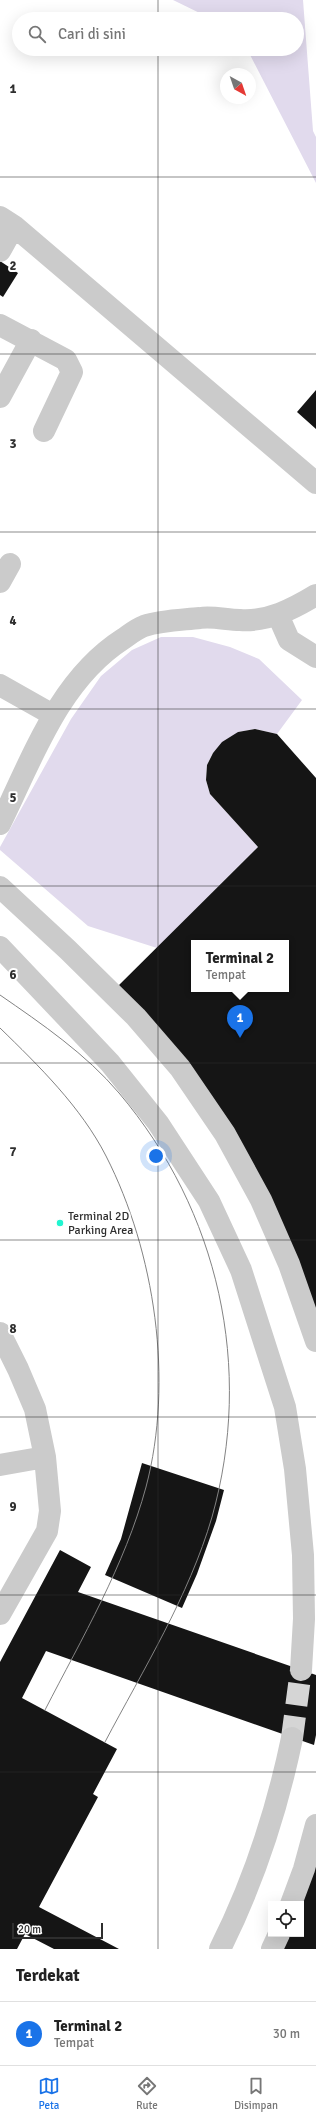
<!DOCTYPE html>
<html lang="id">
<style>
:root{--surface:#fff;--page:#f2f2f2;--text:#222;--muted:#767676;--line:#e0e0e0;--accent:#1a73e8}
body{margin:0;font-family:Signika,sans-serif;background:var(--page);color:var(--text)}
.controls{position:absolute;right:12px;bottom:12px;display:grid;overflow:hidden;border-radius:0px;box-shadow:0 4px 16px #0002}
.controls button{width:36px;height:36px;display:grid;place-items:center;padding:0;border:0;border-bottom:1px solid var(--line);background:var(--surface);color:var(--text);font:20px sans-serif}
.compass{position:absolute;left:220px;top:68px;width:36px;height:36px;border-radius:50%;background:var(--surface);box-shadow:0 4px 16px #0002;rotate:140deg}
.scale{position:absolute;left:12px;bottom:10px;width:91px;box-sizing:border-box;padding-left:4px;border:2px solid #2e2e2e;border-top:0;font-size:11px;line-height:14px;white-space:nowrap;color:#2e2e2e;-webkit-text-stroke:3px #fff;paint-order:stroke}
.you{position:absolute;left:156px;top:1156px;width:14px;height:14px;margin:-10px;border:3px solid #fff;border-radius:50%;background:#1a73e8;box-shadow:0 0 0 6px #1a73e833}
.badge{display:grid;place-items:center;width:26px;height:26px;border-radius:50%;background:var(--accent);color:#fff;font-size:13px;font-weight:700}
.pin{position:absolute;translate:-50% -33px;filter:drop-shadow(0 1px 2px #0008)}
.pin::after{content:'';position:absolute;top:21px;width:14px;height:12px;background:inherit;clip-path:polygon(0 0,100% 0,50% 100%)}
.popup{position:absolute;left:191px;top:940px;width:98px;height:52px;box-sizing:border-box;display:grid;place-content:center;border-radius:0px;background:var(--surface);filter:drop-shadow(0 1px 3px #0005);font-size:13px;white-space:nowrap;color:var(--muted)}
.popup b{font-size:15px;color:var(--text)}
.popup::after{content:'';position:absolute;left:50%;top:100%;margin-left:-8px;border:8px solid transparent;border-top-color:var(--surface)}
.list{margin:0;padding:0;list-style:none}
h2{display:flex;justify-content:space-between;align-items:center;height:52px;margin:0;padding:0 16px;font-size:17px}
h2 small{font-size:13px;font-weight:400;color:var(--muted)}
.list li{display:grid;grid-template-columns:26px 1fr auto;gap:12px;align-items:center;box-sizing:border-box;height:64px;padding:0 16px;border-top:1px solid var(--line)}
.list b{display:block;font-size:15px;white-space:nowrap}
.list p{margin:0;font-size:13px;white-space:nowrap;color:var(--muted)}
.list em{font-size:13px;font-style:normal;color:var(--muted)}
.icon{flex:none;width:22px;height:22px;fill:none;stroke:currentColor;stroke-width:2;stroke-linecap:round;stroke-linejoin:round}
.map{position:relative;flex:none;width:316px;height:1949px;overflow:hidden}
.search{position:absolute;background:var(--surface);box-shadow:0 4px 16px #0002;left:12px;right:12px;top:12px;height:44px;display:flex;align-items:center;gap:10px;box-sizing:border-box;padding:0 14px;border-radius:22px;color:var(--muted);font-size:15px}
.sheet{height:116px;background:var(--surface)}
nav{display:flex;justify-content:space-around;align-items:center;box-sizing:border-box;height:56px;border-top:1px solid var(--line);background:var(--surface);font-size:11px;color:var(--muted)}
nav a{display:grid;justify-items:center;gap:2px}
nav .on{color:var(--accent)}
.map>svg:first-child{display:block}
.green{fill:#e1daed}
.building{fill:#151515;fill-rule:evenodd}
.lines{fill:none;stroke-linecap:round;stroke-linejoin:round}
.minor-tunnel{stroke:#d5d5d5;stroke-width:22;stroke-dasharray:22 11;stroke-linecap:butt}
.minor{stroke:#cbcbcb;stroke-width:22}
.tram{stroke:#838383;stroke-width:1}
.grid{fill:none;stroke:#2e2e2e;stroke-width:1;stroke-opacity:0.55}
.poi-dot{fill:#20f5d0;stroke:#fff;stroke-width:1.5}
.labels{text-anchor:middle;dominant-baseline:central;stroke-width:4;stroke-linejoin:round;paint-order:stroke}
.poi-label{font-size:12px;fill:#2e2e2e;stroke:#fff;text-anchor:start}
.grid-label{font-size:13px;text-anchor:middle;font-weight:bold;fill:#2e2e2e;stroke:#fff;stroke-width:4;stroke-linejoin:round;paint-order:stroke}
</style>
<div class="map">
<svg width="316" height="1949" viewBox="0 0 316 1949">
<rect width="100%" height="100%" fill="#fff"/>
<path class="green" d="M173 0H303L313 131 316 137V183L247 49H297V19H212Z
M161 637H193L230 647 259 659 302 700 277 734 255 729 238 732 213 753 207 765 206 780 210 794 258 847 157 948 88 926 0 850V847L71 719 101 676 132 650Z"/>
<path class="building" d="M0 261 18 273 3 297 0 295Z
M316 390V429L297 412Z
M255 729 277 734 316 778V1317L266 1195 116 988 258 847 210 794 206 780 207 765 213 753 222 742 238 732ZM194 943H286V989H194Z
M142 1463 224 1490 216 1521 197 1574 182 1608 105 1575 121 1539Z
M60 1550 91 1567 78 1592 316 1675V1735L314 1745 46 1651 22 1698 117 1749 93 1794 98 1797 39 1907 119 1949H54L25 1934 17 1949H0V1662Z
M316 1856V1949H281L288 1934H301V1904Z"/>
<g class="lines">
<path class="minor-tunnel" d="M292 1738 301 1670"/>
<path class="minor" d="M0 217 14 226 316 483
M0 251 14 226
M0 325 66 360 72 372 44 431
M0 397 31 340
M0 582 10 564
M278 615 289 640 316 657
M0 685 53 715
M0 824C32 759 59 680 123 639 129 635 136 629 144 626 162 620 181 620 200 618 213 616 227 620 240 620 268 622 293 609 316 595
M0 887 68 950 136 1017 180 1068 225 1134 261 1200 289 1264 316 1341
M0 947 110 1063 158 1123 209 1201 241 1270 285 1407 295 1469 303 1555 304 1619 301 1670
M0 1333 18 1369 35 1409 45 1457 50 1511 47 1531 0 1614
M0 1465 45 1457
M291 1904 304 1869 316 1825
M220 1949C253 1883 277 1810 292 1738
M272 1949 279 1934"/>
<path class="tram" d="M0 995C42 1024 86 1054 119 1093 219 1211 254 1368 212 1517 189 1596 143 1670 105 1742
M0 1028C39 1066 81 1107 106 1156 155 1252 174 1381 146 1487 125 1565 82 1638 45 1710"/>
</g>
<path class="grid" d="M158 0V19M158 49V1949M0 177H316M0 354H316M0 532H316M0 709H316M0 886H316M0 1063H316M0 1240H316M0 1417H316M0 1595H316M0 1772H316"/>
<circle class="poi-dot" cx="60" cy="1223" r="4"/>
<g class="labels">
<g class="poi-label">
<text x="68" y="1216">Terminal 2D<tspan x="68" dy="14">Parking Area</tspan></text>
</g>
</g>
<g class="grid-label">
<text x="13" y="93">1</text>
<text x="13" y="270">2</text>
<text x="13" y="448">3</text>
<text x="13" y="625">4</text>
<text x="13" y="802">5</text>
<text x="13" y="979">6</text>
<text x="13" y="1156">7</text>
<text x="13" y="1333">8</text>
<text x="13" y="1511">9</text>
</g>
</svg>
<div class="controls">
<button><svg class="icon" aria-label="locate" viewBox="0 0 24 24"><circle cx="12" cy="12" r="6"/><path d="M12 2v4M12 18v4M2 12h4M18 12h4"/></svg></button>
</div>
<svg class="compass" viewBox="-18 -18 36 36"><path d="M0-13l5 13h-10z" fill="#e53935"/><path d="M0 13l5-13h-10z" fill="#767676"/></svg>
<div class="scale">20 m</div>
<div class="you"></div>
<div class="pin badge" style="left:240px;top:1038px">1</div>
<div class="popup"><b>Terminal 2</b>Tempat</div>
<div class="search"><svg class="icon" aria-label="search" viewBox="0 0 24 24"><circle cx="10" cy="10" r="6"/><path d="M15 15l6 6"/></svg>Cari di sini</div>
</div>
<section class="sheet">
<h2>Terdekat<small></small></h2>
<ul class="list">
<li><span class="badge">1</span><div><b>Terminal 2</b><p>Tempat</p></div><em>30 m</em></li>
</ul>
</section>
<nav>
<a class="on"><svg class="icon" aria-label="map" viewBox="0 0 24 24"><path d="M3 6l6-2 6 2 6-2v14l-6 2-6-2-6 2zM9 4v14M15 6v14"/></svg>Peta</a>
<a><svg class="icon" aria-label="directions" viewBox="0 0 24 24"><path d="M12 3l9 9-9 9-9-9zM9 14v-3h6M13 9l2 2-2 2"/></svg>Rute</a>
<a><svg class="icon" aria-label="saved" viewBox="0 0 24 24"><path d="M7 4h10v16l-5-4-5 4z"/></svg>Disimpan</a>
</nav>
